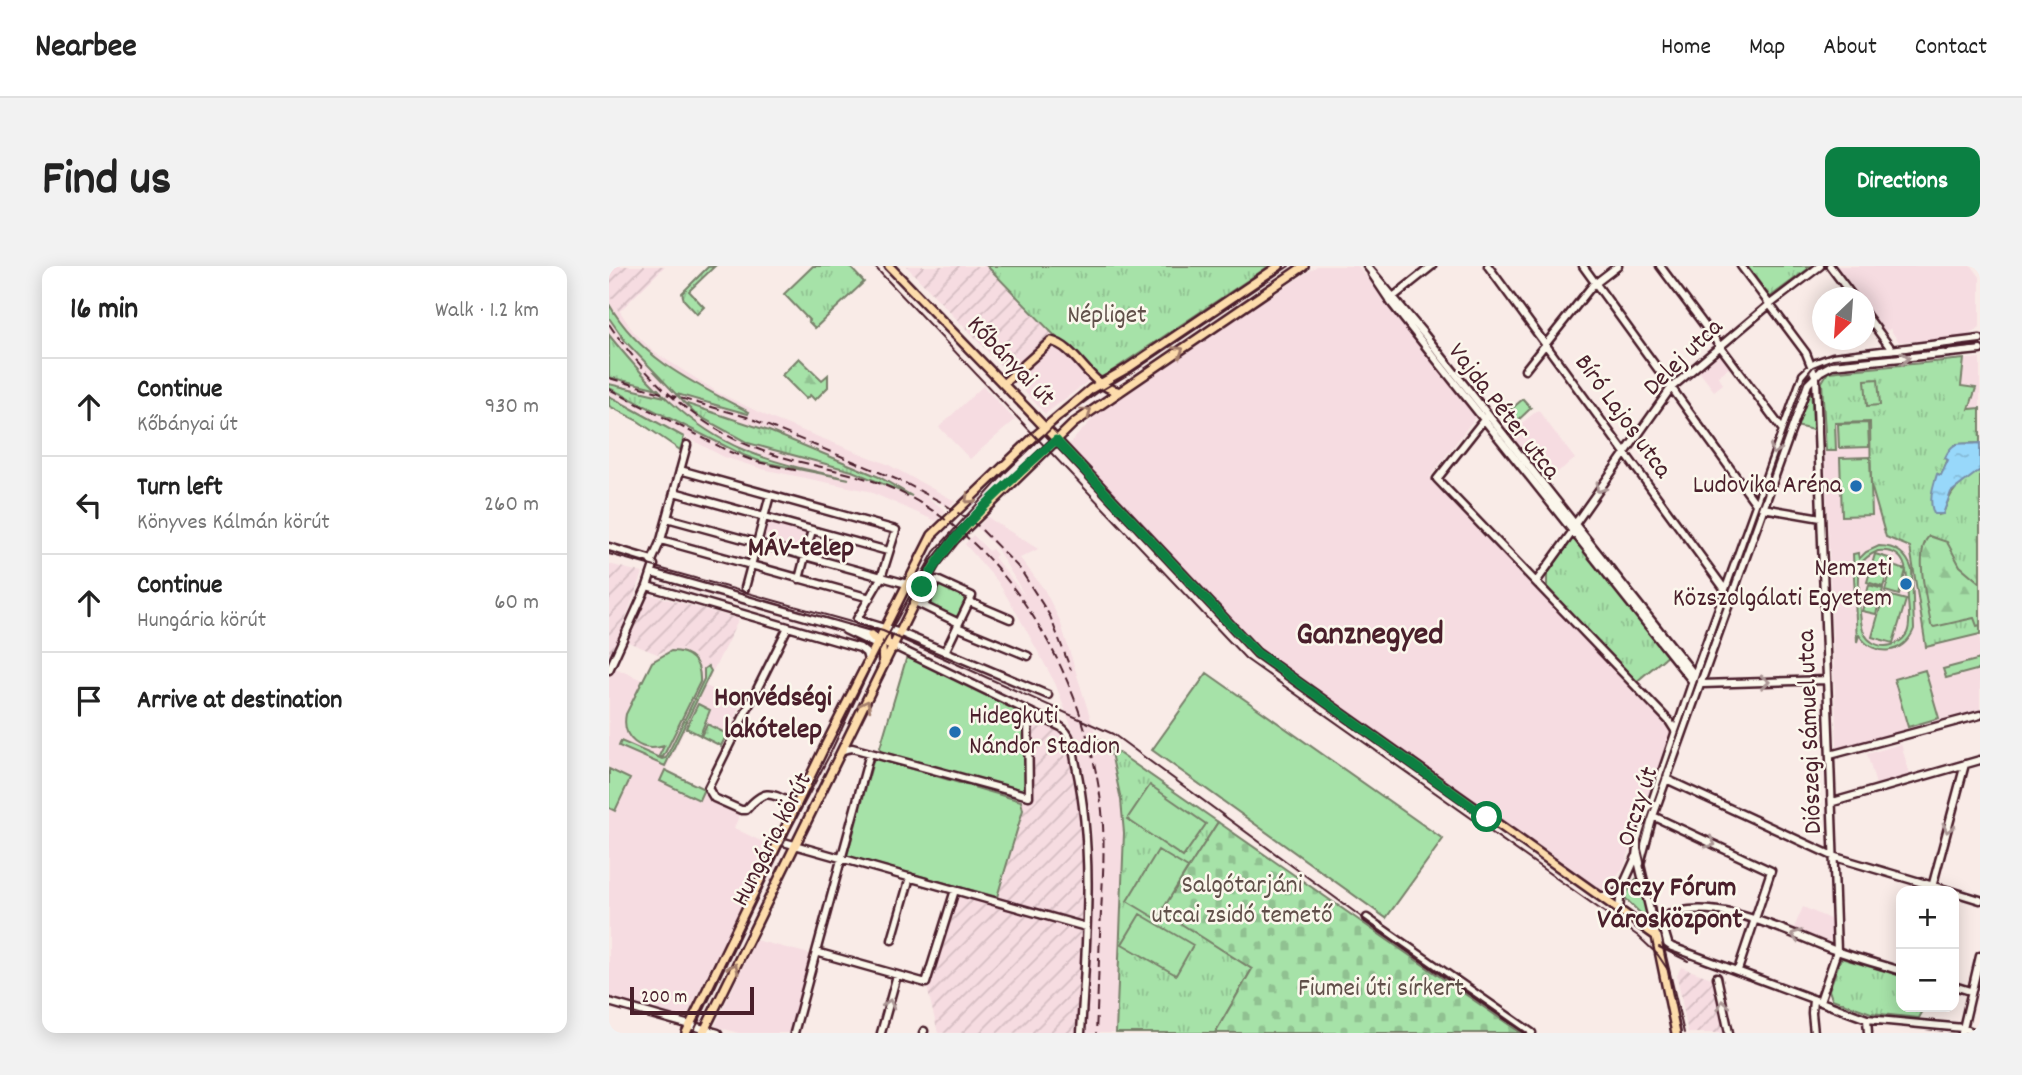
<!DOCTYPE html>
<meta charset="utf-8">
<style>
:root{--surface:#fff;--page:#f2f2f2;--text:#222;--muted:#767676;--line:#e0e0e0;--accent:#0b8043}
body{margin:0;font-family:Dekko,sans-serif;background:var(--page);color:var(--text)}
.controls{position:absolute;right:21px;bottom:21px;display:grid;overflow:hidden;border-radius:14px;box-shadow:0 4px 18px #0003}
.controls button{width:63px;height:63px;display:grid;place-items:center;padding:0;border:0;border-bottom:2px solid var(--line);background:var(--surface);color:var(--text);font:35px sans-serif}
.compass{position:absolute;left:1203px;top:21px;width:63px;height:63px;border-radius:50%;background:var(--surface);box-shadow:0 4px 18px #0003;rotate:205deg}
.scale{position:absolute;left:21px;bottom:18px;width:124px;box-sizing:border-box;padding-left:7px;border:4px solid #4a1f2b;border-top:0;font-size:19px;line-height:24px;white-space:nowrap;color:#4a1f2b;-webkit-text-stroke:5px #fbf7ec;paint-order:stroke}
.stop{position:absolute;width:21px;height:21px;margin:-16px;border:5px solid #0b8043;border-radius:50%;background:#fff}
.stop.end{background:#0b8043;border-color:#fff;box-shadow:0 2px 7px #0008}
.list{margin:0;padding:0;list-style:none}
h2{display:flex;justify-content:space-between;align-items:center;height:91px;margin:0;padding:0 28px;font-size:30px}
h2 small{font-size:23px;font-weight:400;color:var(--muted)}
.list li{display:grid;grid-template-columns:46px 1fr auto;gap:21px;align-items:center;box-sizing:border-box;height:98px;padding:0 28px;border-top:2px solid var(--line)}
.list b{display:block;font-size:26px;white-space:nowrap}
.list p{margin:0;font-size:23px;white-space:nowrap;color:var(--muted)}
.list em{font-size:23px;font-style:normal;color:var(--muted)}
.icon{flex:none;width:38px;height:38px;fill:none;stroke:currentColor;stroke-width:2;stroke-linecap:round;stroke-linejoin:round}
.map{position:relative;flex:none;width:1371px;height:767px;overflow:hidden;border-radius:14px}
header{display:flex;align-items:center;gap:42px;box-sizing:border-box;height:98px;padding:0 35px;background:var(--surface);border-bottom:2px solid var(--line)}
header strong{font-size:33px}
nav{display:flex;gap:38px;margin-inline-start:auto;font-size:24px}
.intro{display:flex;align-items:center;justify-content:space-between;box-sizing:border-box;height:168px;padding:0 42px}
h1{margin:0;font-size:49px}
.button{padding:18px 32px;border-radius:14px;background:var(--accent);color:#fff;font-size:24px;font-weight:700}
main{display:flex;gap:42px;padding:0 42px}
aside{flex:1;background:var(--surface);border-radius:14px;box-shadow:0 4px 18px #0003}
.map>svg:first-child{display:block}
.built{fill:#f6dce1;fill-rule:evenodd}
.industrial{fill:url(#industrial-furrows)}
.grass{fill:url(#grass-tufts);stroke:#78806a;stroke-width:2}
.forest{fill:url(#forest-firs);stroke:#78806a;stroke-width:2}
.cemetery{fill:url(#cemetery-stones);stroke:#78806a;stroke-width:2}
.pitch{fill:#a6e2a8;stroke:#78806a;stroke-width:2;fill-rule:evenodd}
.water{fill:url(#water-ripples);stroke:#798ea7;stroke-width:2}
.lines{fill:none;stroke-linecap:round;stroke-linejoin:round}
.minor-casing{stroke:#4a1f2b;stroke-width:11}
.major-casing{stroke:#4a1f2b;stroke-width:12}
.minor{stroke:#fbf7ec;stroke-width:6}
.major{stroke:#fddcac;stroke-width:7}
.tram{stroke:#4a1f2b;stroke-width:2}
.rail{stroke:#4a1f2b;stroke-width:2;stroke-dasharray:10 5;stroke-linecap:butt}
.oneway{stroke:#a47e6c}
.oneway2{stroke:#ab9695}
.route{stroke:#0b8043;stroke-width:9}
.poi-dot{fill:#1f6fb2;stroke:#fbf7ec;stroke-width:2.5}
.labels{text-anchor:middle;dominant-baseline:central;stroke-width:5;stroke-linejoin:round;paint-order:stroke}
.park-label{font-size:26px;fill:#61504a;stroke:#fbf7ec}
.street-label{font-size:26px;fill:#4a1f2b;stroke:#fbf7ec}
.poi-label{font-size:26px;fill:#4a1f2b;stroke:#fbf7ec;text-anchor:end}
.neighbourhood-label{font-size:28px;font-weight:bold;fill:#4a1f2b;stroke:#fbf7ec}
.district-label{font-size:33px;font-weight:bold;fill:#4a1f2b;stroke:#fbf7ec}
</style>
<header>
<strong>Nearbee</strong>
<nav><a>Home</a><a>Map</a><a>About</a><a>Contact</a></nav>
</header>
<div class="intro"><h1>Find us</h1><a class="button">Directions</a></div>
<main>
<aside>
<h2>16 min<small>Walk · 1.2 km</small></h2>
<ul class="list">
<li><svg class="icon" aria-label="ahead" viewBox="0 0 24 24"><path d="M12 20V5M6 11l6-6 6 6"/></svg><div><b>Continue</b><p>Kőbányai út</p></div><em>930 m</em></li>
<li><svg class="icon" aria-label="left" viewBox="0 0 24 24"><path d="M17 20v-9H6M10 6l-5 5 5 5"/></svg><div><b>Turn left</b><p>Könyves Kálmán körút</p></div><em>260 m</em></li>
<li><svg class="icon" aria-label="ahead" viewBox="0 0 24 24"><path d="M12 20V5M6 11l6-6 6 6"/></svg><div><b>Continue</b><p>Hungária körút</p></div><em>60 m</em></li>
<li><svg class="icon" aria-label="arrive" viewBox="0 0 24 24"><path d="M6 21V4h12l-3 4 3 4H6"/></svg><div><b>Arrive at destination</b></div></li>
</ul>
</aside>
<div class="map">
<svg width="1371" height="767" viewBox="0 0 1371 767">
<defs>
<pattern id="industrial-furrows" width="10" height="10" patternUnits="userSpaceOnUse" patternTransform="scale(1.75)"><rect width="10" height="10" fill="#f6dce1"/><path d="M-1 1l2-2M0 10L10 0M9 11l2-2" fill="none" stroke="#d4bcc1"/></pattern>
<pattern id="grass-tufts" width="24" height="20" patternUnits="userSpaceOnUse" patternTransform="scale(1.75)"><rect width="24" height="20" fill="#a6e2a8"/><path d="M3 7l-1-3M5 7V3M7 7l1-3M15 17l-1-3M17 17v-4M19 17l1-3" fill="none" stroke="#90c191"/></pattern>
<pattern id="forest-firs" width="22" height="20" patternUnits="userSpaceOnUse" patternTransform="scale(1.75)"><rect width="22" height="20" fill="#a6e2a8"/><path d="M5 1l3.5 6h-7zM16 11l3.5 6h-7z" fill="#90c191"/></pattern>
<pattern id="cemetery-stones" width="16" height="16" patternUnits="userSpaceOnUse" patternTransform="scale(1.75)"><rect width="16" height="16" fill="#a6e2a8"/><path d="M2 7V4a2 2 0 0 1 4 0v3zM10 15v-3a2 2 0 0 1 4 0v3z" fill="#90c191"/></pattern>
<pattern id="water-ripples" width="26" height="14" patternUnits="userSpaceOnUse" patternTransform="scale(1.75)"><rect width="26" height="14" fill="#98d8fa"/><path d="M2 4q2-2 4 0t4 0M15 11q2-2 4 0t4 0" fill="none" stroke="#84b9d6"/></pattern>
</defs>
<rect width="100%" height="100%" fill="#f9ebe7"/>
<filter id="ink" filterUnits="userSpaceOnUse"><feTurbulence type="fractalNoise" baseFrequency=".0143" numOctaves="2"/><feDisplacementMap in="SourceGraphic" scale="14" xChannelSelector="R" yChannelSelector="G"/><feConvolveMatrix kernelMatrix="1 2 1 2 8 2 1 2 1" color-interpolation-filters="sRGB"/></filter>
<g filter="url(#ink)">
<path class="built" d="M708 0H749L868 149 821 211 1063 464 1015 601 996 627 661 391 529 255 460 178 493 143 523 121Z
M1227 0H1363L1371 11V61L1355 72 1290 76 1281 63 1275 66 1256 38 1255 32 1251 31Z
M0 29 24 65 45 86 110 127 164 153 278 198 346 235 340 242 309 224 337 245 327 255 259 225 153 203 115 191 0 130V122L135 189 153 196 215 208 155 191 122 178 88 158 58 132 0 118V111L49 123 0 69V52L17 76 66 128 138 148 139 146 67 107 43 91 22 70 2 42ZM77 137 160 165 298 227 243 205 139 177 122 169Z
M443 66 486 110 436 148 399 107Z
M1110 87 1120 102 1109 110 1114 118 1105 125 1089 104Z
M1371 92V443L1228 483 1213 116 1219 106Z
M374 120 406 154 361 193 330 161Z
M929 144 966 193 935 216 898 169Z
M378 251 429 283 411 292 435 323 451 355 488 473 501 482 512 534 515 567 507 767H476L477 661 483 634 484 577 481 544 469 478 446 417 410 351 389 316 356 278 364 269 380 285 383 283 388 289 385 291 416 330 387 281 368 262Z
M156 253 201 265 194 289 149 276Z
M63 382 114 383 97 420 132 437 112 480 76 463 57 503 94 521 101 534 131 548 125 562 162 580 76 753 0 732V412L4 401 33 414 42 394Z
M1292 478 1301 509 1267 519 1258 488Z
M1194 641 1223 654 1224 672 1219 676 1184 664Z
M146 674 205 689 185 767H129L106 760Z"/>
<path class="industrial" d="M0 0H56L10 46 0 29Z
M297 0H378L443 66 399 107Z
M0 298 34 307 0 395Z
M40 328 130 353 107 399 74 382H63L48 388 19 376Z
M424 454 455 468 461 493 474 571 473 655 388 631 414 544 412 535 415 530 423 532 425 528Z
M346 624 477 661 476 767H329L317 717Z
M1072 701 1105 713 1116 767H1079L1068 710Z"/>
<path class="grass" d="M204 0H240L255 16 206 62 199 55 200 54 175 28Z
M378 0H660L494 111 486 110 482 107Z
M1138 0H1203L1161 31Z
M99 1 106 0 80 25 95 41 88 48 75 34 73 27Z
M0 38C31 93 86 118 140 146L139 148 68 128 75 137 160 165 270 211 303 230 243 205 139 177 86 148 17 76 0 52Z
M0 69C37 115 80 161 135 184 168 198 205 205 240 213L153 196 134 189 0 122V118L56 131 49 123 0 111Z
M1355 93 1352 120 1367 122 1360 143 1371 142V177L1347 178 1336 192 1339 193 1332 210 1329 208V249L1334 248C1342 222 1350 218 1371 204V368L1317 381 1301 281 1277 271 1262 219 1261 156 1226 157 1227 185H1217L1213 116 1219 106Z
M1200 127 1203 128 1204 164 1187 160Z
M0 130 75 171 71 184 29 155 0 140Z
M964 272 1059 389 1027 416 938 321V309Z
M329 316 360 332 348 354 318 340Z
M98 458 118 468 112 480 92 470Z
M488 472 609 556 553 645 643 703 606 767H507L515 567 512 534 501 482Z
M1027 613 1032 615 1040 649 1035 651 1015 631Z
M1232 692 1292 710V741H1316L1310 752 1262 747 1223 733 1220 724Z"/>
<path class="forest" d="M190 92 213 114 219 109V121L206 134 201 129 197 133 173 109Z
M1320 270 1338 276 1351 300 1371 317V359L1368 360 1365 352 1325 361 1322 359C1319 338 1304 286 1320 270Z"/>
<path class="cemetery" d="M609 556 912 767H606L643 703 552 645Z"/>
<path class="pitch" d="M1269 113 1271 139 1258 140 1256 114Z
M914 133 922 142 902 161 893 151Z
M1259 157 1260 181 1230 182 1229 158Z
M1261 191 1263 249 1233 250 1231 192Z
M1270 280C1287 280 1298 288 1303 304L1305 363C1295 389 1265 392 1250 369L1248 376 1244 288 1249 287 1250 293 1257 286ZM1269 285C1302 282 1298 312 1299 335 1300 345 1302 358 1298 367 1294 375 1285 380 1276 380 1267 380 1259 375 1255 367 1250 357 1248 308 1252 298 1256 291 1262 288 1269 285Z
M1266 288 1283 293 1274 321 1258 316Z
M1283 300 1297 304 1290 329 1276 325Z
M1260 319 1274 323 1267 348 1253 345Z
M1275 328 1297 334 1284 377 1263 371Z
M62 385C82 385 92 396 91 416L54 491 50 490 55 480C32 487 12 473 17 448L43 396Z
M298 390 417 447 418 527 270 485Z
M1371 393V403L1337 412 1334 403Z
M99 400 102 405 56 500 10 480 12 475 53 493 57 492 95 413V403Z
M1316 404 1330 452 1299 461 1285 413Z
M598 407 834 573 777 652 543 484Z
M89 438 101 444 91 469 77 462Z
M265 492 412 535 414 544 388 631 238 590Z
M0 503 21 513 6 545 0 542Z
M56 504 95 523 90 534 51 515Z
M541 519 597 558 574 591 518 553Z
M549 584 579 602 548 653 518 635Z
M531 648 584 679 567 709 513 678Z"/>
<path class="water" d="M1371 177V204L1342 226 1334 248H1325C1319 235 1324 221 1328 208L1332 209 1339 194 1336 192C1345 171 1352 180 1371 177Z"/>
<g class="lines">
<g class="minor-casing">
<path id="minor" d="M758 0 815 68 1088 412
M879 0 1117 325
M974 0 1147 238 1154 242 1212 252
M1051 0 1173 163
M1132 0 1197 87 1207 112 1228 685 1211 735
M1221 0 1245 32
M763 8 783 38 1084 416
M784 31 823 0
M1255 46 1283 84
M916 104 983 20 1009 0
M877 151 828 213 1060 455 1067 466
M71 204 287 264 272 312 248 353 249 354 292 367 439 429
M65 226 279 285
M58 252 298 318
M52 274 261 332
M0 281 40 293 45 299 38 320 0 404
M43 295 52 274 78 179
M43 307 264 370
M190 313 203 264
M927 316 964 265 966 258 1062 122 1160 39 1211 0
M38 320 251 382 257 387 259 394
M136 322 161 229
M306 336 350 357
M361 336 401 353
M315 340 328 314 363 330 336 386
M179 361 99 522 105 532 132 544H137C157 520 163 528 188 540
M348 361 419 390
M236 364 270 380
M281 378 452 461C464 469 464 486 467 499 486 587 477 678 472 767
M1093 418 1218 414
M233 484 243 482 420 530 419 445
M1221 489 1371 449
M1057 513 1226 591 1341 625
M1224 536 1371 494
M1044 550 1162 605 1129 704
M171 575 477 661
M1031 598 1044 550 1199 118 1212 105 1223 99 1371 84
M1322 625 1356 498
M1345 626 1371 634
M991 630H1001L1012 624
M1010 644 1012 624 1027 591
M758 652 923 767
M283 674 301 611
M1059 677 1053 657 1055 650C1107 628 1177 666 1225 684 1247 692 1270 698 1292 705
M207 686 317 717 346 624
M1108 711 1120 767
M1345 720 1361 725
M1204 733 1203 747 1205 767
M0 736 109 767
M1258 753 1259 767
M185 767 261 487
M272 767 288 709
M314 767 315 765
M1353 767 1371 690
M1366 767 1354 762 1258 753 1063 681 1047 670 1028 590 1030 574 1089 400 1194 109 1207 97 1224 91 1371 73"/>
</g>
<g class="major-casing">
<path id="major" d="M280 0 426 151 648 387 1047 670 1067 767
M394 118 442 75C468 81 478 118 508 125
M276 362 278 377 284 383
M262 369 273 382 274 398
M77 767 216 480 323 269 426 170 482 123 519 102 670 0
M94 767 313 321 326 298 345 274 465 157 695 0"/>
</g>
<use href="#minor" class="minor"/>
<use href="#major" class="major"/>
<path class="tram" d="M265 0 637 393 1029 670 1049 689 1059 704
M1336 84 1371 80
M0 288 274 365 504 468 762 658 918 767
M1050 681 1079 695
M84 767 180 566 220 490 262 400 325 286 397 206 451 154 488 127 525 105 680 0
M1075 767 1032 583V574L1040 550 1195 112 1204 101 1224 93 1345 82 1297 86"/>
<path class="rail" d="M0 58C37 114 93 165 157 186 192 198 229 203 264 215 395 260 479 414 493 545 496 578 494 613 492 646 490 686 489 727 487 767
M0 112 138 151 294 216 332 236 369 260 411 303 441 350 462 404
M0 123 121 186 148 196 190 205"/>
</g>
<defs><path id="oneway-chevron" d="M-2-3.5L2.5 0L-2 3.5" fill="none" stroke-width="1.6" stroke-linecap="round" stroke-linejoin="round" transform="scale(1.75)"/></defs>
<g class="oneway">
<use href="#oneway-chevron" transform="translate(570 85) rotate(-32)"/>
<use href="#oneway-chevron" transform="translate(478 146) rotate(-37)"/>
<use href="#oneway-chevron" transform="translate(360 233) rotate(137)"/>
<use href="#oneway-chevron" transform="translate(257 439) rotate(-63)"/>
<use href="#oneway-chevron" transform="translate(125 702) rotate(-65)"/>
</g>
<g class="oneway2">
<use href="#oneway-chevron" transform="translate(1296 92) rotate(-6)"/>
<use href="#oneway-chevron" transform="translate(1166 184) rotate(109)"/>
<use href="#oneway-chevron" transform="translate(991 222) rotate(125)"/>
<use href="#oneway-chevron" transform="translate(1156 416) rotate(-2)"/>
<use href="#oneway-chevron" transform="translate(1339 562) rotate(105)"/>
<use href="#oneway-chevron" transform="translate(1102 577) rotate(25)"/>
<use href="#oneway-chevron" transform="translate(1187 669) rotate(-159)"/>
<use href="#oneway-chevron" transform="translate(280 738) rotate(-75)"/>
<use href="#oneway-chevron" transform="translate(1114 739) rotate(-102)"/>
</g>
</g>
<g class="lines" filter="url(#ink)">
<path class="route" d="M313 321C344 263 399 217 447 174L648 387 878 551"/>
</g>
<g class="poi-dot">
<circle cx="1247" cy="220" r="7"/>
<circle cx="1297" cy="318" r="7"/>
<circle cx="346" cy="466" r="7"/>
</g>
<g class="labels">
<g class="park-label">
<text x="498" y="50">Népliget</text>
<text x="633" y="620">Salgótarjáni<tspan x="633" dy="30">utcai zsidó temető</tspan></text>
<text x="772" y="723">Fiumei úti sírkert</text>
</g>
<g class="street-label">
<text transform="translate(1075 92) rotate(-44)">Delej utca</text>
<text transform="translate(401 96) rotate(46)">Kőbányai út</text>
<text transform="translate(894 146) rotate(52)">Vajda Péter utca</text>
<text transform="translate(1013 151) rotate(54)">Bíró Lajos utca</text>
<text transform="translate(1202 466) rotate(-92)">Diószegi Sámuel utca</text>
<text transform="translate(1030 541) rotate(-72)">Orczy út</text>
<text transform="translate(164 574) rotate(-63)">Hungária körút</text>
</g>
<g class="poi-label">
<text x="1233" y="220">Ludovika Aréna</text>
<text x="1283" y="303">Nemzeti<tspan x="1283" dy="30">Közszolgálati Egyetem</tspan></text>
<text x="360" y="451" text-anchor="start">Hidegkuti<tspan x="360" dy="30">Nándor Stadion</tspan></text>
</g>
<g class="neighbourhood-label">
<text x="192" y="284">MÁV-telep</text>
<text x="164" y="434">Honvédségi<tspan x="164" dy="32">lakótelep</tspan></text>
<text x="1061" y="624">Orczy Fórum<tspan x="1061" dy="32">Városközpont</tspan></text>
</g>
<g class="district-label">
<text x="761" y="370">Ganznegyed</text>
</g>
</g>
</svg>
<div class="controls">
<button>+</button>
<button>−</button>
</div>
<svg class="compass" viewBox="-18 -18 36 36"><path d="M0-13l5 13h-10z" fill="#e53935"/><path d="M0 13l5-13h-10z" fill="#767676"/></svg>
<div class="scale">200 m</div>
<div class="stop" style="left:878px;top:551px"></div>
<div class="stop end" style="left:313px;top:321px"></div>
</div>
</main>
